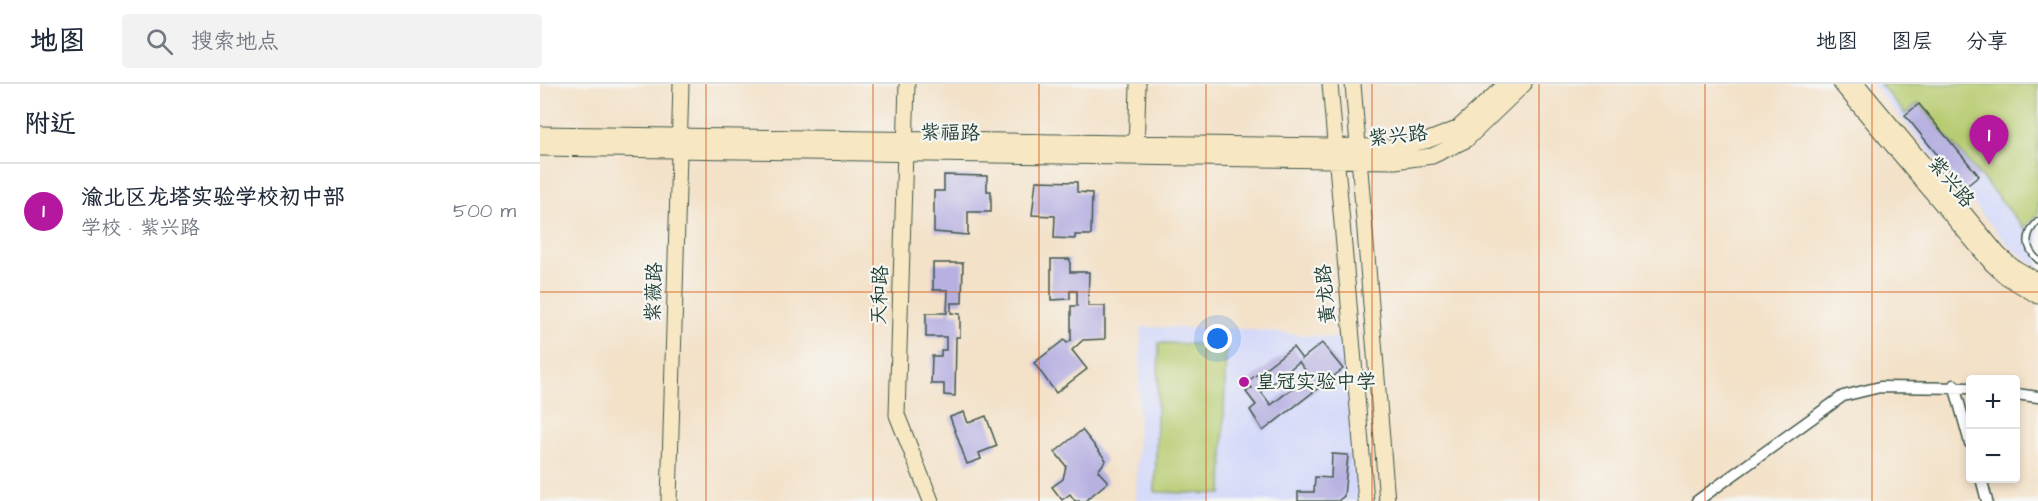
<!DOCTYPE html>
<html lang="zh">
<meta charset="utf-8">
<style>
:root{--surface:#fff;--page:#f2f2f3;--text:#1f2937;--muted:#747a83;--line:#e0e1e3;--accent:#b5179e}
body{margin:0;font-family:"Architects Daughter","LXGW WenKai TC",sans-serif;background:var(--page);color:var(--text)}
.controls{position:absolute;right:18px;bottom:18px;display:grid;overflow:hidden;border-radius:6px;box-shadow:0 3px 9px #0003}
.controls button{width:54px;height:54px;display:grid;place-items:center;padding:0;border:0;border-bottom:2px solid var(--line);background:var(--surface);color:var(--text);font:30px sans-serif}
.you{position:absolute;left:678px;top:255px;width:21px;height:21px;margin:-15px;border:4px solid #fff;border-radius:50%;background:#1a73e8;box-shadow:0 0 0 9px #1a73e833}
.badge{display:grid;place-items:center;width:39px;height:39px;border-radius:50%;background:var(--accent);color:#fff;font-size:20px;font-weight:700}
.pin{position:absolute;translate:-50% -50px;filter:drop-shadow(0 2px 3px #0008)}
.pin::after{content:'';position:absolute;top:32px;width:21px;height:18px;background:inherit;clip-path:polygon(0 0,100% 0,50% 100%)}
.list{margin:0;padding:0;list-style:none}
h2{display:flex;justify-content:space-between;align-items:center;height:78px;margin:0;padding:0 24px;font-size:26px}
h2 small{font-size:20px;font-weight:400;color:var(--muted)}
.list li{display:grid;grid-template-columns:39px 1fr auto;gap:18px;align-items:center;box-sizing:border-box;height:96px;padding:0 24px;border-top:2px solid var(--line)}
.list b{display:block;font-size:22px;white-space:nowrap}
.list p{margin:0;font-size:20px;white-space:nowrap;color:var(--muted)}
.list em{font-size:20px;font-style:normal;color:var(--muted)}
.icon{flex:none;width:33px;height:33px;fill:none;stroke:currentColor;stroke-width:2;stroke-linecap:round;stroke-linejoin:round}
.map{position:relative;flex:none;width:1498px;height:417px;overflow:hidden}
header{display:flex;align-items:center;gap:36px;box-sizing:border-box;height:84px;padding:0 30px;background:var(--surface);border-bottom:2px solid var(--line)}
header strong{font-size:28px}
nav{display:flex;gap:33px;margin-inline-start:auto;font-size:21px}
.search{width:420px;height:54px;background:var(--page);display:flex;align-items:center;gap:15px;box-sizing:border-box;padding:0 21px;border-radius:6px;color:var(--muted);font-size:22px}
main{display:flex}
aside{flex:1;background:var(--surface)}
.map>svg:first-child{display:block}
.built{fill:#d3d8f9}
.green{fill:#b6ca6e;stroke:#6a8451;stroke-width:1.5}
.building{fill:#b7b1e1;fill-rule:evenodd}
.lines{fill:none;stroke-linecap:round;stroke-linejoin:round}
.lane-casing{stroke:#3f564a;stroke-width:8}
.street-casing{stroke:#3f564a;stroke-width:13}
.secondary-casing{stroke:#3f564a;stroke-width:17}
.lane{stroke:#fff;stroke-width:5}
.street{stroke:#fff;stroke-width:10}
.secondary{stroke:#f7e8c3;stroke-width:15}
.grid{fill:none;stroke:#d45610;stroke-width:1.5;stroke-opacity:0.55}
.poi-dot{fill:#b5179e;stroke:#f6f6f2;stroke-width:2}
.labels{text-anchor:middle;dominant-baseline:central;stroke-width:4.5;stroke-linejoin:round;paint-order:stroke}
.street-label{font-size:20px;fill:#1f3d34;stroke:#f6f6f2}
.poi-label{font-size:20px;fill:#1f3d34;stroke:#f6f6f2;text-anchor:start}
</style>
<header>
<strong>地图</strong>
<div class="search"><svg class="icon" aria-label="search" viewBox="0 0 24 24"><circle cx="10" cy="10" r="6"/><path d="M15 15l6 6"/></svg>搜索地点</div>
<nav><a>地图</a><a>图层</a><a>分享</a></nav>
</header>
<main>
<aside>
<h2>附近<small></small></h2>
<ul class="list">
<li><span class="badge">1</span><div><b>渝北区龙塔实验学校初中部</b><p>学校 · 紫兴路</p></div><em>500 m</em></li>
</ul>
</aside>
<div class="map">
<svg width="1498" height="417" viewBox="0 0 1498 417">
<rect width="100%" height="100%" fill="#f6f6f2"/>
<filter id="ink" filterUnits="userSpaceOnUse"><feTurbulence type="fractalNoise" baseFrequency=".0167" numOctaves="2"/><feDisplacementMap in="SourceGraphic" scale="12" xChannelSelector="R" yChannelSelector="G"/><feConvolveMatrix kernelMatrix="1 2 1 2 8 2 1 2 1" color-interpolation-filters="sRGB"/></filter>
<filter id="wash" filterUnits="userSpaceOnUse"><feTurbulence type="fractalNoise" baseFrequency=".008" numOctaves="4" result="noise"/><feDisplacementMap in="SourceGraphic" scale="24" xChannelSelector="R" yChannelSelector="G"/><feGaussianBlur stdDeviation="1.35" result="paint"/><feColorMatrix in="noise" values="0 0 0 0 0 0 0 0 0 0 0 0 0 0 0 0 0 1.4 0 .05"/><feComposite in="paint" operator="in"/></filter>
<g filter="url(#wash)">
<rect width="100%" height="100%" fill="#f3e1c8"/>
<path class="built" d="M1332 0H1498V184L1469 162Z
M601 243 702 245 806 255 820 417H596Z"/>
<path class="green" d="M1340 0H1498V131L1484 144 1379 19 1365 30Z
M619 259 686 261 682 410 615 408Z"/>
<g id="blocks">
<path class="building" d="M1379 20 1439 92 1424 104 1365 31Z
M404 91 447 92V107H451V128H428V151L394 148V107H404Z
M496 97 537 98V108L552 109 551 151H535V155L514 154 515 132 492 131Z
M511 175H530V188H549L548 222H565V255L543 256 532 266 547 285 516 309 494 279 524 256 527 259 531 256V222H537V207H530V215L511 216Z
M393 179H423L422 219H411V229L420 230V253H416L415 312 404 311V300H391L392 272H401V266H406V253H386V229H407L408 206H393Z
M782 259 803 285 723 347 710 326 716 321 706 308 712 304 707 298 753 263 762 275ZM759 278 769 291 731 321 721 308Z
M424 328 428 339 446 332 457 362 439 369 441 375 427 380 410 333Z
M542 346 566 376 558 387 568 398 545 417H535L530 410 522 416 512 403 523 395 526 382 515 368Z
M792 370 808 371 804 412 798 417H758V408H774L775 393 791 394Z"/>
</g>
</g>
<g filter="url(#ink)">
<use href="#blocks" fill-opacity="0" stroke="#3f564a" stroke-width="1.5"/>
<g class="lines">
<g class="lane-casing">
<path id="lane" d="M1498 137C1485 150 1484 163 1498 176"/>
</g>
<g class="street-casing">
<path id="street" d="M1414 301 1430 359
M1476 310 1498 313
M1441 394 1447 417
M1157 417 1303 312 1340 303 1430 304"/>
</g>
<g class="secondary-casing">
<path id="secondary" d="M367 0 357 331 391 417
M790 0 826 417
M813 0 847 417
M1301 0 1452 180 1465 192 1498 212
M1317 0 1459 171 1472 182 1498 197
M0 50 855 63 886 57 917 45 966 0
M0 64 855 77 892 72 926 56 984 0
M596 69 598 0
M129 417 141 0"/>
</g>
<use href="#lane" class="lane"/>
<use href="#street" class="street"/>
<use href="#secondary" class="secondary"/>
</g>
</g>
<path class="grid" d="M166 0V417M333 0V417M499 0V417M666 0V417M832 0V417M999 0V417M1165 0V417M1332 0V417M0 208H1498"/>
<circle class="poi-dot" cx="704" cy="298" r="6"/>
<g class="labels">
<g class="street-label">
<text transform="translate(410 49) rotate(1)">紫福路</text>
<text transform="translate(858 52) rotate(-6)">紫兴路</text>
<text transform="translate(1411 98) rotate(50)">紫兴路</text>
<text transform="translate(114 208) rotate(-88)">紫薇路</text>
<text transform="translate(786 210) rotate(-95)">黄龙路</text>
<text transform="translate(340 211) rotate(-88)">天和路</text>
</g>
<g class="poi-label">
<text x="716" y="298">皇冠实验中学</text>
</g>
</g>
</svg>
<div class="controls">
<button>+</button>
<button>−</button>
</div>
<div class="you"></div>
<div class="pin badge" style="left:1449px;top:81px">1</div>
</div>
</main>
